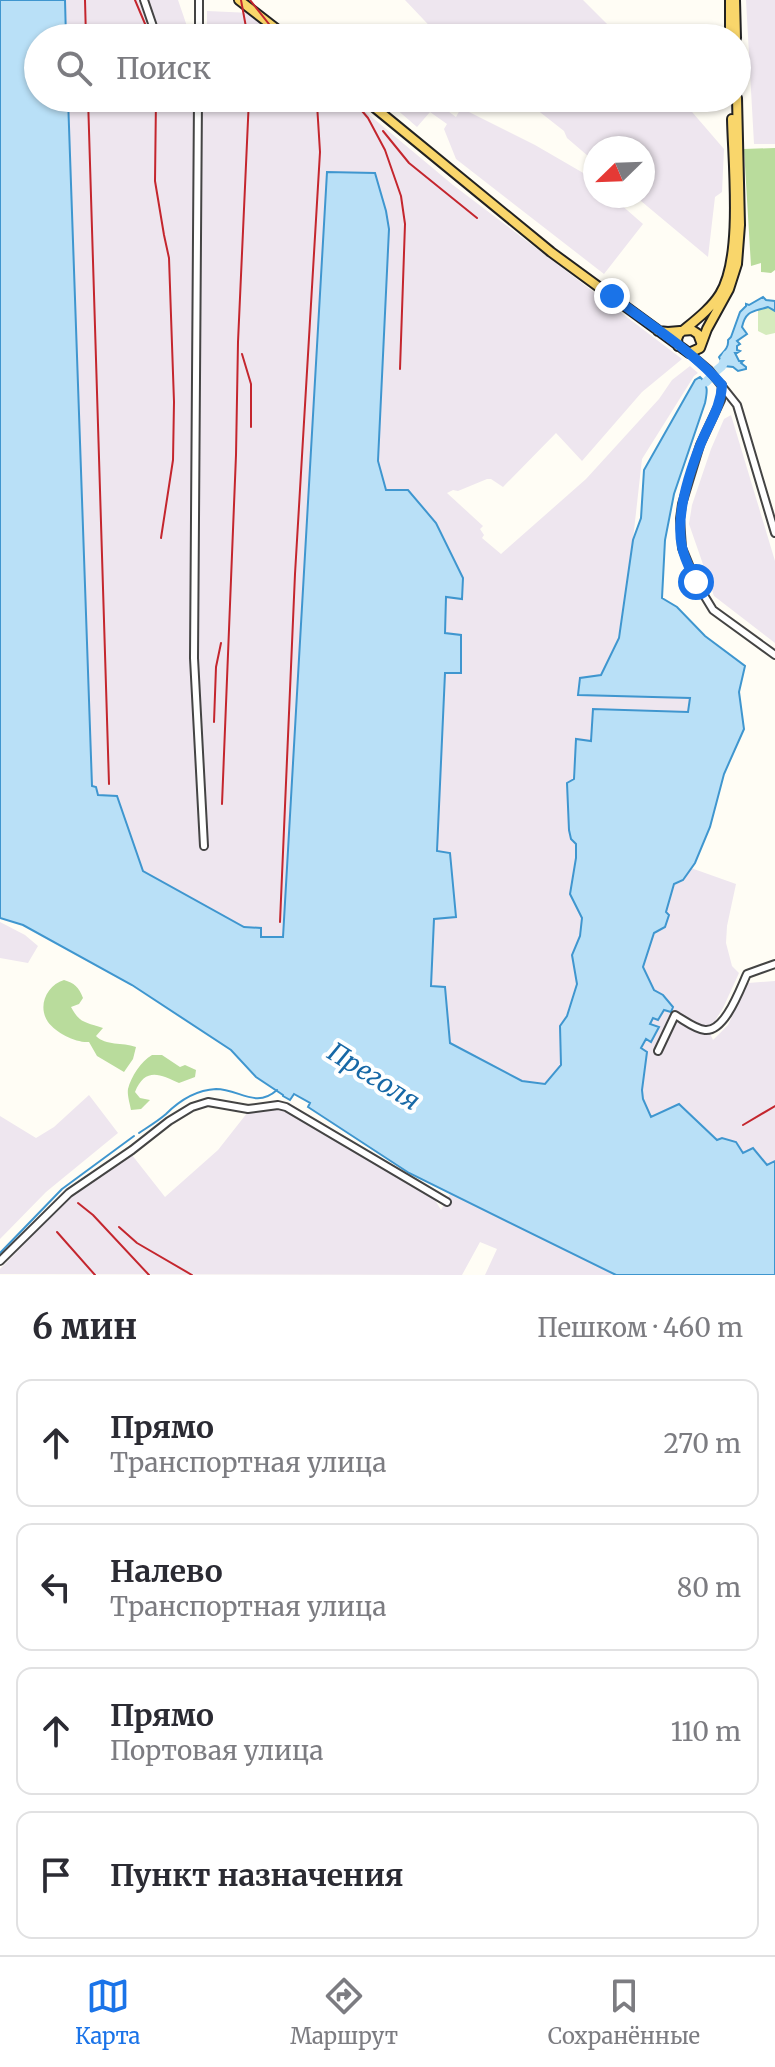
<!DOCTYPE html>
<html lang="ru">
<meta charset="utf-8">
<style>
:root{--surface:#fff;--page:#f7f7f7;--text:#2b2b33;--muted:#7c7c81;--line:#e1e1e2;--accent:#1a73e8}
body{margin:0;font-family:Merriweather,serif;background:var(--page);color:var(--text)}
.compass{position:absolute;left:583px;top:136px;width:72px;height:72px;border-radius:50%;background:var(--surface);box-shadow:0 2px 6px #0004;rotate:247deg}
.stop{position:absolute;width:24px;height:24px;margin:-18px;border:6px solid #1a73e8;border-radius:50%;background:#fff}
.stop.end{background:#1a73e8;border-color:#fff;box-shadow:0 2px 8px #0008}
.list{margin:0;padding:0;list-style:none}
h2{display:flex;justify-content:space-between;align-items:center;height:104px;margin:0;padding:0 32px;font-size:34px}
h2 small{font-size:26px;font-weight:400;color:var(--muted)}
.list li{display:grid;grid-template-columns:52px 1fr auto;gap:24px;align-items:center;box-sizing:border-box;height:128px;margin:0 16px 16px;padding:0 16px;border:2px solid var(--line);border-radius:16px}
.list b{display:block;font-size:30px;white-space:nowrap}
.list p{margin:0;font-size:26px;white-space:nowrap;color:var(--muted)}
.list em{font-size:26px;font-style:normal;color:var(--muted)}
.icon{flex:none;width:44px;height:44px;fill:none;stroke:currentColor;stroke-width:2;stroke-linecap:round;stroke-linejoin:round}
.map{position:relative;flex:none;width:775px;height:1275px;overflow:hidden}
.search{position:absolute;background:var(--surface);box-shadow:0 2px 6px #0004;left:24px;right:24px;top:24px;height:88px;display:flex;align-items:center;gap:20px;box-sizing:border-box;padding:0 28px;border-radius:44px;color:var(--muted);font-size:30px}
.sheet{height:680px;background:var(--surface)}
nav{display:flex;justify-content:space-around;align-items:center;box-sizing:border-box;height:112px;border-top:2px solid var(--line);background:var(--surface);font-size:22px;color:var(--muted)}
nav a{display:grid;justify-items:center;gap:4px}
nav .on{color:var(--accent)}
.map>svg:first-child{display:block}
.industrial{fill:#eee6ef}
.green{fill:#d5ebbd}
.forest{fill:#b9dc9c}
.water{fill:#b9e0f7;stroke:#3f96cf;stroke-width:2}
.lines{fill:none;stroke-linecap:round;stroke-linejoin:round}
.stream{stroke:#3f96cf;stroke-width:2}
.river{stroke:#b9e0f7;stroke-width:9}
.minor-casing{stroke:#444;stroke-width:10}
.major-casing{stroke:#222;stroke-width:12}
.minor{stroke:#fff;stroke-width:6}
.major{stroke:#f9d66b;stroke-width:8}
.rail{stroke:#c4262e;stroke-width:2}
.route{stroke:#1a73e8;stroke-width:10}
.labels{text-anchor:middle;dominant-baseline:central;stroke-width:8;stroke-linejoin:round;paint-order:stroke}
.water-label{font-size:26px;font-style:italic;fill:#1768a6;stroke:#fff}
</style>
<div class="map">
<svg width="775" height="1275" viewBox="0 0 775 1275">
<rect width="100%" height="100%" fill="#fffdf5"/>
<path class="industrial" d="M65 0H178L190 35H207V11L251 13 279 38H66Z
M405 0H583L621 38H441Z
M746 0H775V144H754Z
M68 98H349L453 185 682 359 642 392 582 461 556 433 503 487 491 479H487L458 491 453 490 447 493 483 526 480 529 484 535 482 538 501 554 586 479 659 399 672 380 690 366 698 373 694 376 642 459 629 575 618 638 601 675 579 695 690 698 688 712 594 710 591 741 576 740 569 830 571 839 576 844V858L570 894 582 918 580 936 572 955 577 984 567 1016 560 1026 561 1065 546 1084 522 1081 450 1043 445 988 431 986 434 918 456 917 437 852 445 672H461L445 634 446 596 436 523 408 490 386 491 378 461 389 229 386 211 375 173 327 172 283 938 261 937V928L244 927 143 871 117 796 98 795 92 787Z
M404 98H430L456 117 461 108 535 145 585 174 595 183V196H611L643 224 604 274 456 159 444 129 447 124 430 112 417 127 395 108Z
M522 98H680L724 149 722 192 715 197 708 257 635 196H643V148H595V162L567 138 564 131Z
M731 415 775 561V643L714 596 689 524 692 505 711 449 724 419Z
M691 868 736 884 727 926 726 943 732 966 739 973 723 1008 713 1024 707 1027 713 1040 728 1025 748 983 775 981V1161L767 1166 743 1153 736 1142 722 1138 717 1140 679 1104 651 1117 643 1099 642 1090 647 1052 641 1048 646 1039 651 1042 658 1027 650 1023 663 995 654 990 643 967 654 933 665 927 669 915 666 912 674 884 683 880Z
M0 922 25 935 38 946 28 963 0 958Z
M89 1095 118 1133 46 1192 0 1239V1116L36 1138 54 1127Z
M283 1106 434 1198 441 1210 450 1194 622 1275H485L497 1249 480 1242 462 1275 0 1274V1269L71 1196 132 1155 165 1197 218 1150 251 1108 277 1109Z"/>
<path class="green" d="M768 307 775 311V333L766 335 758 331V310Z"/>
<path class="forest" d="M775 148V270L771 273 761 272V263L751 266 744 149Z
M64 980C74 983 79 987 83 998L79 1004 71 1007C80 1024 86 1022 103 1028L96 1036C106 1046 122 1042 136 1047L133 1059 124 1072 97 1056 89 1042C76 1043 56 1033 48 1022 37 1006 47 985 64 980Z
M152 1055H162L180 1067 185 1065 196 1070 195 1077 179 1083C160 1074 145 1067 135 1092L140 1098 150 1100 141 1109 131 1110C130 1104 127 1095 128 1089 131 1077 141 1061 152 1055Z"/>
<path class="water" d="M0 0H65L66 38H38V98H68L92 786 96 787 98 795 117 796 143 871 244 927 261 928V937H283L327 172 375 173 386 211 389 229 378 461 386 490H408L436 523 463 578 462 599 446 597 445 633 461 635V673H445L437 851 450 853 456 917 434 919 431 986 445 987 450 1043 522 1081 545 1084 561 1065 560 1026 567 1016 577 984 572 955 580 936 582 918 570 894 576 858V844L571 839 569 830 567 783 574 779 576 739 591 741 593 709 688 712 690 698 578 695 580 678 601 675 619 638 633 540 641 518 644 470 695 380 700 377C709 385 707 393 705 403L674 494 665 540 662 598 677 607 705 636 745 666 739 692 744 729 724 774 710 827 695 863 683 880 674 884 666 912 669 915 665 927 654 933 643 967 654 990 663 995 673 1007 671 1012 664 1010 658 1020 653 1018 650 1024 659 1027 651 1042 646 1039 641 1048 647 1052 642 1090 643 1099 651 1117 679 1104 717 1140 722 1138 736 1142 743 1153 753 1148 767 1165 775 1161V1275H616L409 1173 308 1107 310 1103 294 1094 290 1100 283 1096V1095L256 1077 231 1050 132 985 23 925 0 918Z
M763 297 766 300 775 301V311L768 307C753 312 746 310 742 327L747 334 737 341 740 344 737 346V350L740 351 737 353H735L739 361H743L741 363 746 367V369L738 371 733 367 724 366 719 357C723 352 729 348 728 340L731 337 740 312 746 306V304L749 305Z"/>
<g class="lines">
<path class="stream" d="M139 1133C148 1127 158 1121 166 1114 179 1101 196 1090 216 1089 239 1089 256 1109 277 1090
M0 1253 62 1189 134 1136"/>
<path class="river" d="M716 371 722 366 727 355
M706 382 710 378"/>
<g class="minor-casing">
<path id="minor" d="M144 0 157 38
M199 0V38
M198 98 194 658 204 846
M689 353 709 370 737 405 775 533
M722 385 721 400 700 445 682 504 680 519 682 548 696 582 713 610 775 655
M658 1051 675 1015C684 1020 695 1029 705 1030 725 1032 740 989 747 974L775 964
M0 1261 69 1193 132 1150 169 1121 192 1107 208 1102 248 1109 278 1105 286 1107 447 1202"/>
</g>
<g class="major-casing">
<path id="major" d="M239 0 288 38
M730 0V38
M735 0 736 38
M363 98 551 252 689 353 700 348 707 329 729 289 737 264 740 225 737 98
M658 331 668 332 692 330 698 334 701 342
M678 346 677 339 679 334C693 322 710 310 720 294 743 257 733 164 732 119"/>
</g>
<use href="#minor" class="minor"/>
<use href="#major" class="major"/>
<path class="rail" d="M85 0 86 38
M135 0 151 38
M241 0 248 38
M250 0 280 38
M88 98 109 784
M156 98 155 181 164 235 169 258 174 402 173 460 161 538
M351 98 368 118 385 150 401 196 405 224 400 369
M383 131 409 163 477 218
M242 354 251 384V427
M214 722 216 667 221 643
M222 804 236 455 238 342 249 98
M280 922 295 574 320 152 317 104 315 98
M743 1125 775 1106
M78 1203 93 1215 149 1275
M119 1227 137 1243 192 1275
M57 1232 95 1275"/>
</g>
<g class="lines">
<path class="route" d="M612 296C648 324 692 350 722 385 721 407 709 423 701 443 689 473 675 515 682 547 684 558 691 571 696 582"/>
</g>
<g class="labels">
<g class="water-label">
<text transform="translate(374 1076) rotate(32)">Преголя</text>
</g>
</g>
</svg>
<svg class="compass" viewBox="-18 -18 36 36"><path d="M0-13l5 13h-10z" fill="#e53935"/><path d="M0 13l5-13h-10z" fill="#7c7c81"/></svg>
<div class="stop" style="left:696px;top:582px"></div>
<div class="stop end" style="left:612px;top:296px"></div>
<div class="search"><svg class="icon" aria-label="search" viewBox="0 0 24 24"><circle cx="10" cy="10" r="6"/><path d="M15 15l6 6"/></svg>Поиск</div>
</div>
<section class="sheet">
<h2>6 мин<small>Пешком · 460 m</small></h2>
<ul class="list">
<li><svg class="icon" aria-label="ahead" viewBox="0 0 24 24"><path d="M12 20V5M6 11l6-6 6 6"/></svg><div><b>Прямо</b><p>Транспортная улица</p></div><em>270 m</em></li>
<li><svg class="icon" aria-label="left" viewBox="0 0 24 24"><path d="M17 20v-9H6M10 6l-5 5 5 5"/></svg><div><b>Налево</b><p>Транспортная улица</p></div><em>80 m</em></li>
<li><svg class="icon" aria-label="ahead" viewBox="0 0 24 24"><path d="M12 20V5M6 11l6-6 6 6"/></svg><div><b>Прямо</b><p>Портовая улица</p></div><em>110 m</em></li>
<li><svg class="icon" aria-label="arrive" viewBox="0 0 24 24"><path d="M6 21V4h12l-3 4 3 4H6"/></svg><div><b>Пункт назначения</b></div></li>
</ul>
</section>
<nav>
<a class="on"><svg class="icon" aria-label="map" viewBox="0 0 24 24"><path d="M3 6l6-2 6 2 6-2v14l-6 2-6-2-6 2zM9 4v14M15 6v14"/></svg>Карта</a>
<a><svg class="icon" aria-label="directions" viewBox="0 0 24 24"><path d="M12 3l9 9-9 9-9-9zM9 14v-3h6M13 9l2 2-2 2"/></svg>Маршрут</a>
<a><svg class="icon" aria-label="saved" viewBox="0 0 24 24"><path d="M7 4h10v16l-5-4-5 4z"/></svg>Сохранённые</a>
</nav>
